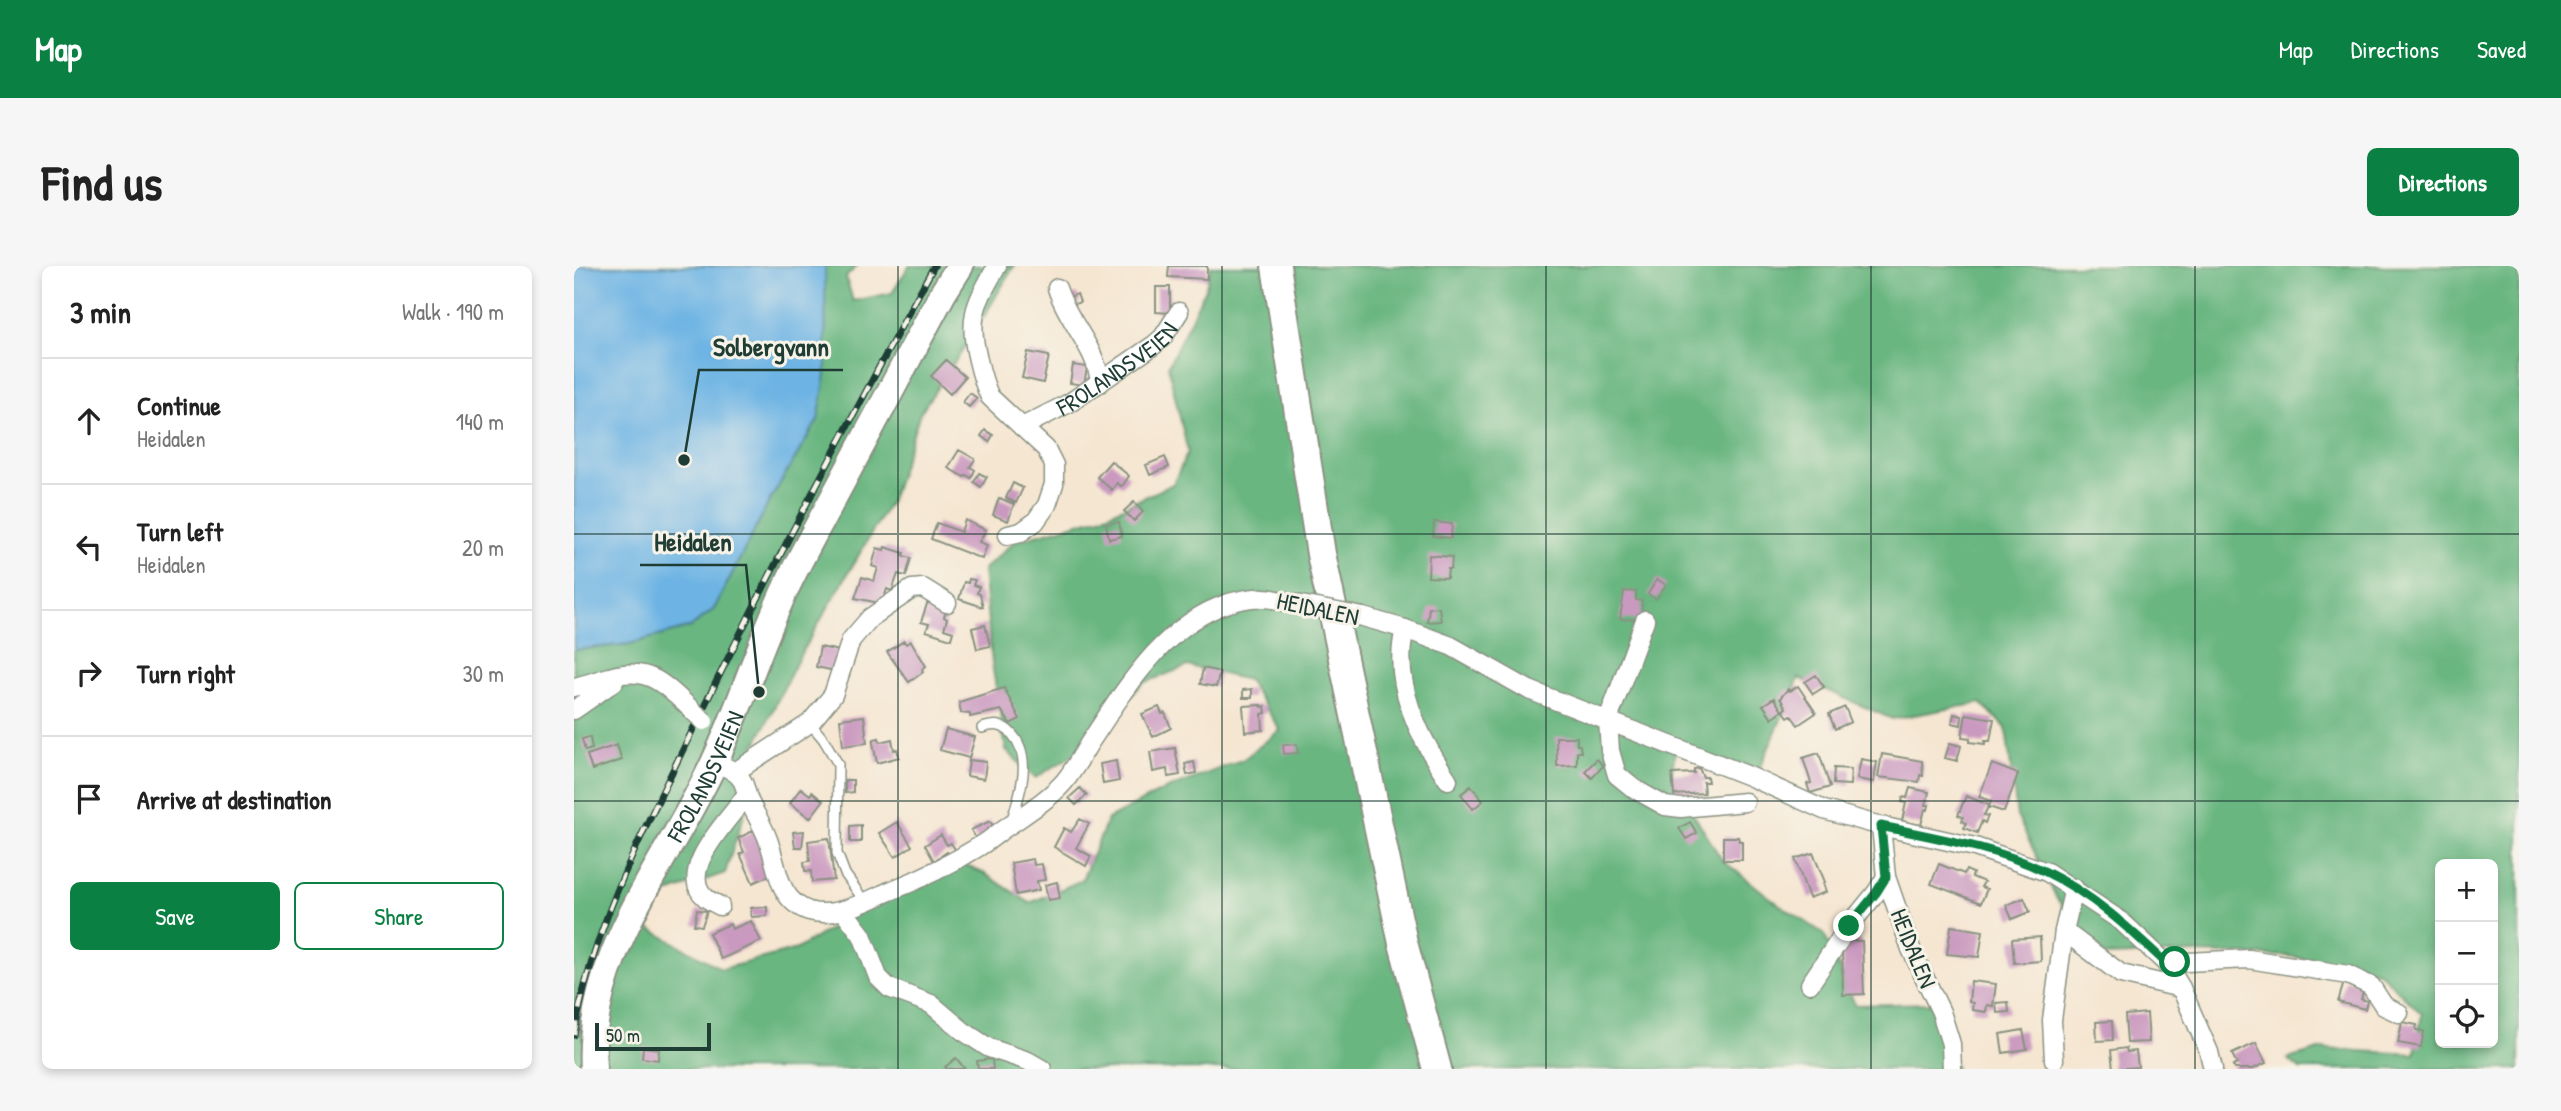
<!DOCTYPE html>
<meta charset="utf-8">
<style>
:root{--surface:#fff;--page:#f6f6f6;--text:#222;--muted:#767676;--line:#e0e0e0;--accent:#0b8043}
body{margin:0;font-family:"Patrick Hand",sans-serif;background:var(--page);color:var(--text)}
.controls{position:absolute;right:21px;bottom:21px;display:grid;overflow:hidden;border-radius:10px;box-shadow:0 4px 10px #0003}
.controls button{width:63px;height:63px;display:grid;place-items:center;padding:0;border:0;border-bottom:2px solid var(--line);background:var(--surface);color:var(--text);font:35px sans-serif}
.scale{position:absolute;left:21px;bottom:18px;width:116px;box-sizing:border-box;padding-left:7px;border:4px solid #1f3d34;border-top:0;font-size:19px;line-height:24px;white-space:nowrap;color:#1f3d34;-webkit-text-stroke:5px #f7f3e8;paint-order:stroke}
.stop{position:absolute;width:21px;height:21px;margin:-16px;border:5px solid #0b8043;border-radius:50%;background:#fff}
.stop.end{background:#0b8043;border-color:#fff;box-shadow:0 2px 7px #0008}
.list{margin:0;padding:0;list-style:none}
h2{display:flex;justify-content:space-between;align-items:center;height:91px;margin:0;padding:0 28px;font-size:30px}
h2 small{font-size:23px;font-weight:400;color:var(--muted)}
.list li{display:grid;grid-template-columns:46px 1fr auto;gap:21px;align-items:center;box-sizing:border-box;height:126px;padding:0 28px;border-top:2px solid var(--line)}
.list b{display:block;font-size:26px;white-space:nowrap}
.list p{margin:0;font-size:23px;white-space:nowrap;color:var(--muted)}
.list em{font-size:23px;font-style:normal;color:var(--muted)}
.actions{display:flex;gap:14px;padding:21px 28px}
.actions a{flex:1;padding:16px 0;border:2px solid var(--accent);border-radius:10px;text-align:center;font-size:24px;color:var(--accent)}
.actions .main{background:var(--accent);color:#fff}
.icon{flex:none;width:38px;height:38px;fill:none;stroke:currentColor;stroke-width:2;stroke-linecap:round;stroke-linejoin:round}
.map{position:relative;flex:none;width:1945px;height:803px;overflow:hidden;border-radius:10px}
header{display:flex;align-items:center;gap:42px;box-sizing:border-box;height:98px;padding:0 35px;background:var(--accent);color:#fff}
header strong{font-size:33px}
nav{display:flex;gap:38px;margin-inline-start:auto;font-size:24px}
.intro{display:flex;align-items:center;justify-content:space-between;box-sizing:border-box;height:168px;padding:0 42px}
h1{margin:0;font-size:49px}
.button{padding:18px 32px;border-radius:10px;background:var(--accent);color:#fff;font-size:24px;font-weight:700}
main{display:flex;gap:42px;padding:0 42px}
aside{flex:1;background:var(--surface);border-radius:10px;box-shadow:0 4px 10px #0003}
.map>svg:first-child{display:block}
.forest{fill:#69b680;stroke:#447a5a;stroke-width:2;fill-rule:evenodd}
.water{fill:#6db4e4;stroke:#46788c;stroke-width:2}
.building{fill:#ca99c0}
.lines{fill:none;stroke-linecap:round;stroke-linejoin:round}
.service-casing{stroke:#8a9282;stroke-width:12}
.minor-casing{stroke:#8a9282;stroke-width:21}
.primary-casing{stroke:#8a9282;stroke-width:30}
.trunk-casing{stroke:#8a9282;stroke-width:32}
.service{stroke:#fff;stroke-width:9}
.minor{stroke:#fff;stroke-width:18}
.primary{stroke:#fff;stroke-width:26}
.trunk{stroke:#fff;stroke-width:28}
.rail-casing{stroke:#1f3d34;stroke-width:7}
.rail{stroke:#f7f3e8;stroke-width:4.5;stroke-dasharray:13;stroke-linecap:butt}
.minor-bridge-casing{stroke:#8a9282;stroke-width:21;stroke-linecap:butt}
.minor-bridge{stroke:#fff;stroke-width:18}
.route{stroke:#0b8043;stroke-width:9}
.grid{fill:none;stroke:#1f3d34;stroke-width:2;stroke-opacity:0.55}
.labels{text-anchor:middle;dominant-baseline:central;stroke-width:6;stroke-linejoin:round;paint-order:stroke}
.street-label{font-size:24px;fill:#1f3d34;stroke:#f7f3e8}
.leader{fill:none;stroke:#1f3d34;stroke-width:2.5}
.callout-dot{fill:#1f3d34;stroke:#f7f3e8;stroke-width:2.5}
.callout-label{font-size:26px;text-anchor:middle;font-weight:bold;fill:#1f3d34;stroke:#f7f3e8;stroke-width:6;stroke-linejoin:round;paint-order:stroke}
</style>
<header>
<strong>Map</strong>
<nav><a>Map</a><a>Directions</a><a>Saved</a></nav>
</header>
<div class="intro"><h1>Find us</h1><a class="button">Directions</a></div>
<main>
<aside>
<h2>3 min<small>Walk · 190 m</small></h2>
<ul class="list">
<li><svg class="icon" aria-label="ahead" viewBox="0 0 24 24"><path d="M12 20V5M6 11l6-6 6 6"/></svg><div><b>Continue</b><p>Heidalen</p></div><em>140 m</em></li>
<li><svg class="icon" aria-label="left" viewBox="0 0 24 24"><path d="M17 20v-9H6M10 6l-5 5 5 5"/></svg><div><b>Turn left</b><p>Heidalen</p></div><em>20 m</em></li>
<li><svg class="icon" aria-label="right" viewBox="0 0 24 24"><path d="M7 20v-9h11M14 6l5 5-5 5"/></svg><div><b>Turn right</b></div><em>30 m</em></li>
<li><svg class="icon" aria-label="arrive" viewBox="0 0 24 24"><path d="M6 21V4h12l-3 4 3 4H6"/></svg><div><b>Arrive at destination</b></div></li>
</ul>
<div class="actions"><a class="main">Save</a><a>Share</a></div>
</aside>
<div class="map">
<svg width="1945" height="803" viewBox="0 0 1945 803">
<rect width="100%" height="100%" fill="#f7f3e8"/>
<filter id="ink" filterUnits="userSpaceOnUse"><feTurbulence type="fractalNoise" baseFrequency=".0143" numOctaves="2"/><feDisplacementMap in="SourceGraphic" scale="14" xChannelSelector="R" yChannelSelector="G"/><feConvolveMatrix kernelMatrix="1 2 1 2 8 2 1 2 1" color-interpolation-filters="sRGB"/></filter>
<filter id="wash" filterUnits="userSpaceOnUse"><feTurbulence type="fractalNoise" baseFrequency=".00686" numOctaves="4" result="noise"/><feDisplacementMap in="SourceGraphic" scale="28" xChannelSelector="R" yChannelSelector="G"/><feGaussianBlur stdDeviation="1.57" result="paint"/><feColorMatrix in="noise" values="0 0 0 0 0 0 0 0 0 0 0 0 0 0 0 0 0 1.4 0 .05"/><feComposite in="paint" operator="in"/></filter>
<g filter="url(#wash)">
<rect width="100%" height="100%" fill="#f5e6d1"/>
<path class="forest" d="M251 0H283L272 11 279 35 318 27 335 0H440L397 72 346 147 317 234 225 391 176 490 172 543 151 607 68 636 69 659 148 703 223 683 301 635 383 595 411 608 456 637 508 614 534 553 586 526 670 493 706 464 674 414 614 400 569 417 507 484 461 512 432 484 418 397 409 304 441 275 530 250 599 218 614 186 594 100 631 24 637 0H1945V803H1726L1714 793 1749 783 1841 788 1848 748 1804 705 1714 690 1623 687 1531 690 1483 633 1443 550 1432 462 1407 437 1318 453 1225 412 1185 504 1109 484H1101L1097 512 1148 594 1203 637 1250 668 1281 739 1357 737 1382 803H0V384L55 378 117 361 140 343 196 234 244 154ZM1866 598H1919V777H1866Z"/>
<path class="water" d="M0 0H251L252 109 244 154 196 234 140 343 117 361 55 378 0 384Z"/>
<g id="blocks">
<path class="building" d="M595 0H633V13L594 11Z
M582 21H596V47L582 46Z
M503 28 506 36 494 41 491 33Z
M454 86 475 90 469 117 448 112Z
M372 94 391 111 376 128 357 110Z
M499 99 513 101 510 119 496 117Z
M396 127 403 132 395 141 389 136Z
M411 164 419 169 415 176 407 170Z
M385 184 401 193 396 201 401 204 397 212 392 209 390 211 374 202Z
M591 191 595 201 576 209 572 199Z
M537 195 555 210 549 219 547 220 543 217 538 224 523 211Z
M405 207 413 211 407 221 400 216Z
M439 217 449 222 442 237 432 232Z
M425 232 440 238 434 255 419 249Z
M560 236 569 246 560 255 550 245Z
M391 254 412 264 405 276 413 279 408 293 357 273 363 257 387 266Z
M545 256 548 270 535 273 532 258Z
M860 256 878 258 877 272 859 270Z
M311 281 330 287 329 290 337 292 332 310 324 308 318 325 313 323 309 335 306 334 305 337 281 332 288 311 300 315 304 302 298 300 303 282 310 284Z
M855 289 878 291 877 303H874L873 312 854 311Z
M395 313 401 314 399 319 405 321 403 327 406 328 409 341 385 333 390 316 394 317Z
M1083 313 1092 319 1082 333 1074 328Z
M1050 325 1062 326V334L1068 335 1067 354 1046 353Z
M354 335 373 341 370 351 373 353 370 363 379 366 377 373 352 365 355 358 347 356Z
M865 341 867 355 853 356 855 342Z
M411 359 416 380 403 383 398 362Z
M330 375 332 378 337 375 352 400 348 403 349 406 335 416 313 386Z
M246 381 266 385 261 405 242 401Z
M629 402 646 406 642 421 626 418Z
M1242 409 1250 421 1239 428 1231 416Z
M1224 420 1242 447 1224 459 1217 449 1214 451 1209 444 1212 442 1206 432 1214 423 1216 425Z
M430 422 446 453 436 458 427 444 396 451V448L387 447 385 436Z
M678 423V432H669V424Z
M1200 432 1208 445 1198 452 1189 439Z
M687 439V441L691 440 692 447 688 448 689 464 671 466 669 440Z
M585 441 588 448 591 447 597 462 579 471 568 448Z
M1271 441 1277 456 1261 463 1255 448Z
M1380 448 1388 450 1387 459 1378 457Z
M1392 448 1420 453 1416 475H1411V478L1396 476V472L1388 471Z
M290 450 293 477 269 480 266 453Z
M372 463 401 471 395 492 366 484Z
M16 471 18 483 11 485 8 473Z
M982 471H1003V479H1006L1007 486H1003V499L983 500Z
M305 472 306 476 318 473 320 484 323 483 325 491 303 497 299 477 300 473Z
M1376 477 1387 480 1383 495 1371 492Z
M723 478 724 487 710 488 709 479Z
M43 479 48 494 18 504 13 489Z
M601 482 606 509 594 511 593 503 579 506 576 486Z
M1245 487 1256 521 1236 527 1233 518 1237 517 1229 492Z
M1308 488 1348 495 1349 510 1346 509 1345 516 1304 511Z
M1023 493 1029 500 1018 512 1011 505Z
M1287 493 1303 496 1300 516 1283 513Z
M395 494 412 496 410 513 393 510Z
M542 495 545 515 529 518 526 498Z
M620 496 622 507 613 509 611 498Z
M1418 498 1444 508 1430 546 1415 541 1417 535 1405 531Z
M1125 502 1129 511H1133L1134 516H1129L1130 527 1100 529 1098 508 1120 507V503Z
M1260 502 1277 503 1276 519 1259 518Z
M271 514H279V526L271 527Z
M897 520 909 535 899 543 887 528Z
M227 522 236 529 238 526 249 535 236 552 216 537Z
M506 522 513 529 502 539 495 532Z
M1336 522 1355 526 1352 539H1355L1354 544 1351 543 1347 559 1328 555 1332 537 1328 536 1329 531 1333 532Z
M1392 530 1415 539 1410 549 1414 550 1411 557 1408 555 1403 567 1390 562 1392 557 1388 555 1389 551 1384 549Z
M506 553 515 558 502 582 517 590 512 600 480 581 490 562 497 566Z
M416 555 421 563 403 574 397 564Z
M323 556 338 580 321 591 305 567Z
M1116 556 1123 567 1112 573 1105 562Z
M287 559V576H276V560Z
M181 564 198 608 179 617 166 588 170 586 164 572Z
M230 565 228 581H221L219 566Z
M367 569 373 579 377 577 382 585 375 589 373 586 360 595 351 579Z
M1149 571H1164L1165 575H1168V594H1149Z
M255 572 260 614 238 616 237 605H231L230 596 236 595 234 575Z
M1239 587 1251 616 1249 617 1252 626 1235 632 1221 593Z
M459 593 460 599 468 598 471 614 463 615 465 624 442 629 437 597Z
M1365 598 1390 608 1392 604 1399 607 1398 611 1410 616 1407 621 1413 623 1407 637 1357 618Z
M483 616 486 632 474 634 471 619Z
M1450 632 1456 646 1438 653 1432 639Z
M193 641V650L177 651V642Z
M123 644 133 645 128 660 120 659Z
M177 655 187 675 147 693 135 667 156 658 158 663Z
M1377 660 1409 665 1405 691 1373 688Z
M1466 671 1467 695 1440 697 1438 673Z
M1268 675H1288L1290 728 1269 729Z
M1771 713 1791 720 1787 733 1793 735 1791 743 1764 736Z
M1397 715 1422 718 1419 740 1413 739 1412 746 1398 744 1399 737 1395 736Z
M1434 736 1435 746 1423 747 1422 737Z
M1573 747 1575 776 1553 777 1551 749Z
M1538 755 1539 774 1523 775 1522 756Z
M1828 756 1843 759 1842 764 1850 765 1847 781 1824 777Z
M1449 764 1453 783 1429 787 1426 768Z
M1682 777 1692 797 1679 803H1661L1659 800 1663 798 1658 788Z
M69 781 85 783 84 794 68 792Z
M1552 782 1553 786 1562 785 1564 801 1539 803 1537 784Z
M382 792 391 803H373L371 801Z
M418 793 419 803H404L403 795Z"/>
</g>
</g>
<g filter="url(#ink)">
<use href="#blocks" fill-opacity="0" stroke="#8a9282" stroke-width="2"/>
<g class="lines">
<g class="service-casing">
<path id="service" d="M236 457 250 474 264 498 263 587 271 608 291 636
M408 462C420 458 429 458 438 468 459 491 446 528 438 553"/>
</g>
<g class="minor-casing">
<g id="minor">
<path d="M423 0C402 38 393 50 404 94 407 107 410 119 416 131L472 183 480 199V218L473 239 461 256 447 266 434 269"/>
<path d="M483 22C493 55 523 82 526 117"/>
<path id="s1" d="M448 161 497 136 580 79 589 71 605 46"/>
<path d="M789 351 831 363 877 380 955 424 1175 510 1250 544 1307 560 1401 581 1473 606 1547 655 1592 697 1607 722 1635 786 1639 803"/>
<path d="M1071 354 1034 454 1036 485 1043 509 1059 522 1091 540 1107 542 1171 536"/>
<path d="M831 363C817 416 845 471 874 514"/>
<path d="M0 421C15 418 29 412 43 409 79 401 96 424 120 446"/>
<path d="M0 444 40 416"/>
<path d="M141 496C150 501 162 504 167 513 171 518 172 526 174 533 180 546 188 558 193 571 204 598 202 634 235 645 261 653 293 635 316 625 347 613 377 598 406 580 418 573 428 563 440 556 457 544 476 532 490 516 500 504 508 489 516 476 552 422 590 358 655 337 673 332 689 329 707 335"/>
<path d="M161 506 236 457 259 429 277 374 296 352 338 323 349 322 373 337"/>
<path d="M1307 560 1312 611 1337 683 1367 746 1377 778 1378 803"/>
<path d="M146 640C141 637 135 635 131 631 102 605 155 554 170 532H174"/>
<path d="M269 644 288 669 304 711 315 722 357 738 389 765 415 782 454 795 468 803"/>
<path d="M1490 665 1547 708 1607 722"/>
<path d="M1592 697 1675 693 1774 709 1797 720 1810 740 1825 747"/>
<path d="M1236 718 1275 660 1302 627 1312 611"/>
<path d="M1480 794 1478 754 1490 665 1500 622"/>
</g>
</g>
<g class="primary-casing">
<g id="primary">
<path id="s2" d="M19 803C12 689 94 596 140 497 166 442 184 382 210 326 226 291 246 257 264 223 299 158 334 92 369 27L386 0"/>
</g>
</g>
<g class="trunk-casing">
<path id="trunk" d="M702 0 747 288 829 677 863 803"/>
</g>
<use href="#service" class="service"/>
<use href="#minor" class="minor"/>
<use href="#primary" class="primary"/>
<use href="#trunk" class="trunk"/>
<g class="rail-casing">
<path id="rail" d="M0 769C20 655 73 558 123 455 198 301 278 150 360 0"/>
</g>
<use href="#rail" class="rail"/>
<g class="minor-bridge-casing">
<path id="minor-bridge" d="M707 335 789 351
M120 446 130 455"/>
</g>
<use href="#minor-bridge" class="minor-bridge"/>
</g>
</g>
<g class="lines" filter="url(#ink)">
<path class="route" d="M1275 660 1302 627 1312 611 1307 560C1362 572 1421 581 1472 606 1518 628 1556 663 1592 697L1601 696"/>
</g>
<path class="grid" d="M324 0V803M648 0V803M972 0V803M1297 0V803M1621 0V803M0 268H1945M0 535H1945"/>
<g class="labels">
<g class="street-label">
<text stroke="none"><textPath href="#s1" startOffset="112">FROLANDSVEIEN</textPath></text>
<text transform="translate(744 342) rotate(12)">HEIDALEN</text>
<text stroke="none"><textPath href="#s2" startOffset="318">FROLANDSVEIEN</textPath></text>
<text transform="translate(1340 682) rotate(68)">HEIDALEN</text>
</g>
</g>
<path class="leader" d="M110 194L125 104H269M185 426L172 299H66"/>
<g class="callout-dot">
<circle cx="110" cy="194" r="7"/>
<circle cx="185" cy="426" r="7"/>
</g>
<g class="callout-label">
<text x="197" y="90">Solbergvann</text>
<text x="119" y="285">Heidalen</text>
</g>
</svg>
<div class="controls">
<button>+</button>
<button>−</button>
<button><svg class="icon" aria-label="locate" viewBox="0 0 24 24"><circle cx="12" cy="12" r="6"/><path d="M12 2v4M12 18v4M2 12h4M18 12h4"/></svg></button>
</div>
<div class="scale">50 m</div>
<div class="stop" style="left:1601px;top:696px"></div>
<div class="stop end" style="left:1275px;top:660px"></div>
</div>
</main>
